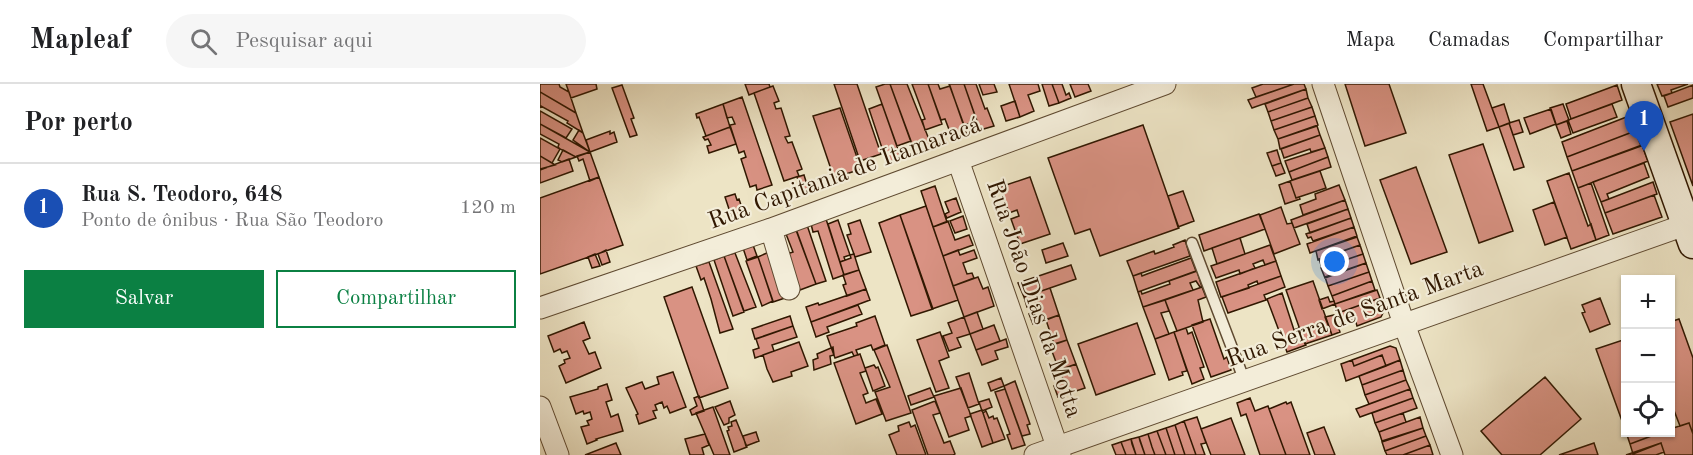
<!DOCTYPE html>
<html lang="pt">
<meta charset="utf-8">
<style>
:root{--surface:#fff;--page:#f6f6f6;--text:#202124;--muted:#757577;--line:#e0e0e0;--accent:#0b8043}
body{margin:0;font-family:"Old Standard TT",serif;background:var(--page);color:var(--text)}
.controls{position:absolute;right:18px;bottom:18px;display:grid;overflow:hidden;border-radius:0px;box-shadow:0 2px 4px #0004}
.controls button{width:54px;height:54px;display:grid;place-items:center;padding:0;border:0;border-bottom:2px solid var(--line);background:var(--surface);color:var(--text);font:30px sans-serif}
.you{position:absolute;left:795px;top:178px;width:21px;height:21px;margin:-15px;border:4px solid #fff;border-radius:50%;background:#1a73e8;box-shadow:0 0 0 9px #1a73e833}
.badge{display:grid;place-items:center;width:39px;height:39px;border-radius:50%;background:var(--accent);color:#fff;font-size:20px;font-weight:700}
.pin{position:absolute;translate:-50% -50px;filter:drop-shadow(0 2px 3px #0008)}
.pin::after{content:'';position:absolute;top:32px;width:21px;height:18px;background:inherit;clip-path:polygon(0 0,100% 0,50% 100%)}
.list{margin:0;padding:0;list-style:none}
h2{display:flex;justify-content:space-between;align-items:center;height:78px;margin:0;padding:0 24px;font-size:26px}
h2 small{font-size:20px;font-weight:400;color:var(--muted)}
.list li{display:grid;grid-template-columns:39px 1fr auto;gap:18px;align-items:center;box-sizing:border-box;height:90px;padding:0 24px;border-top:2px solid var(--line)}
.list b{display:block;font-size:22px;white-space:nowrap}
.list p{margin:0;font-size:20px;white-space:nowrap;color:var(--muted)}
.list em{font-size:20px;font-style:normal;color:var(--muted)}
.actions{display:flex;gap:12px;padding:18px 24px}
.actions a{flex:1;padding:14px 0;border:2px solid var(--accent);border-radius:0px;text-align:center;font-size:21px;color:var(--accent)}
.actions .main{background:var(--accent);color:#fff}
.icon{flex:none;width:33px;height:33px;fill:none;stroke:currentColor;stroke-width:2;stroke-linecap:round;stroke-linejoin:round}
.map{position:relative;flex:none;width:1153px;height:371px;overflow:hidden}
header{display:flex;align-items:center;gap:36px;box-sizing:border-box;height:84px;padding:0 30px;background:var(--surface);border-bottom:2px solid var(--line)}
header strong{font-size:28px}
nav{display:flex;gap:33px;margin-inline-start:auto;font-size:21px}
.search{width:420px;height:54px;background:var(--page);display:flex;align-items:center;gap:15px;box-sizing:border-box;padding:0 21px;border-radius:33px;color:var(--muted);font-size:22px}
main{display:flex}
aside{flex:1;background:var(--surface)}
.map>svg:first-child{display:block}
.building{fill:#d99283;stroke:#301700;stroke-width:1.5}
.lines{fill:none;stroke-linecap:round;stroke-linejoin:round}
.service-casing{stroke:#5f4a31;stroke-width:13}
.minor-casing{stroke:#5f4a31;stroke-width:23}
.secondary-casing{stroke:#301700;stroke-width:31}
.service{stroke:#f3edd9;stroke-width:10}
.minor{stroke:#f3edd9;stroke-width:21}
.secondary{stroke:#f3edd9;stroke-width:28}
.labels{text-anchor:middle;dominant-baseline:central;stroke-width:4.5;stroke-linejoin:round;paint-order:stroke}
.street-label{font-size:24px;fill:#301700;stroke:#f3edd9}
</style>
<header>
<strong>Mapleaf</strong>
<div class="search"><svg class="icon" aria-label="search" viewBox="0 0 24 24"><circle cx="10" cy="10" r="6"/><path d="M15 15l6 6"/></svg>Pesquisar aqui</div>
<nav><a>Mapa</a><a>Camadas</a><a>Compartilhar</a></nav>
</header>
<main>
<aside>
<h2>Por perto<small></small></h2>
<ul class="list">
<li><span class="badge" style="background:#1a4fb4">1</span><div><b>Rua S. Teodoro, 648</b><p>Ponto de ônibus · Rua São Teodoro</p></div><em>120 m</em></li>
</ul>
<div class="actions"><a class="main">Salvar</a><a>Compartilhar</a></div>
</aside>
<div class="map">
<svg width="1153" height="371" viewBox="0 0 1153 371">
<rect width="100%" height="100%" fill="#ede4c5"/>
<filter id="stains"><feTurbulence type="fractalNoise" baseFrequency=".00333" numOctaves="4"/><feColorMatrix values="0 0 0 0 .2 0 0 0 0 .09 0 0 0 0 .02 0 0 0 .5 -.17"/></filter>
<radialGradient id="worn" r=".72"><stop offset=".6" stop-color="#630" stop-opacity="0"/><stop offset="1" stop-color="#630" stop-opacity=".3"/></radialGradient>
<path class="building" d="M0 0H19L20 3 29 8 36 29 0 8Z
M26 0H56L57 5 31 14Z
M205 0H229L230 3 209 11Z
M294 0H317L341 70 320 77Z
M345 0H350L371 57 357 62 336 3Z
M350 0H367L392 63 375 69Z
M372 0H388L402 40 385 46 382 36 385 35Z
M388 0H398L400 5 410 2 427 51 413 56 405 35 401 36Z
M409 0H424L437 37 424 41Z
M424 0H436L445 25 447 24 454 42 440 46Z
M439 0H454L457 8 443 11Z
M469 0H498L500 7 488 11 494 27 480 33Z
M502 0H512L519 19 509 22Z
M512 0H522L526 11 529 9 531 14 519 19Z
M530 0H548L551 7 535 13Z
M723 0H754L716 13 712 4Z
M754 0H764L766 5 712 24 708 16Z
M805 0H849L866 49 825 62Z
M931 0H943L959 43 947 47Z
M1117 0H1148L1131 6 1132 9 1122 12Z
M82 1 94 34 91 35 97 51 90 53 72 4Z
M1077 1 1082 16 1031 35 1026 20Z
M1153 1V14L1128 23 1124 12Z
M233 2 239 17 234 19 236 25 241 24 250 52 245 53 248 59 252 58 262 85 257 87 259 92 244 97 214 9Z
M766 5 768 14 728 28 725 20Z
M0 8 36 29 43 49 27 39 28 37 1 22 0 24Z
M202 13 232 101 217 106 216 101 210 103 201 75 206 73 204 67 199 69 190 41 195 40 192 33 187 34 183 20Z
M768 14 772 23 731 37 728 28Z
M475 17 480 33 466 37 461 22Z
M183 20 190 43 166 52 159 33 157 34 156 30Z
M342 20 361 74 347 79 329 25Z
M964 20 970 39 959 43 952 24Z
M1023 20 1029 36 1016 41 1010 24Z
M1072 20 1077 33 1033 49 1028 36Z
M772 23 775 32 734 46 731 37Z
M300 24 321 85 294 94 273 32Z
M1011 25 1016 40 990 50 984 34Z
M0 27 32 45 26 54 0 40Z
M1153 30V102L1130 38Z
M775 32 778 41 738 55 734 46Z
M1089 32 1095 47 1027 73 1022 58Z
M979 36 983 48 973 51 969 39Z
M1027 37 1031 50 1021 54 1016 41Z
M969 39 984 83 974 86 959 43Z
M0 40 43 64 50 68 36 73 20 65 18 63 19 60 0 50Z
M603 41 639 144 560 172 550 145 535 150 508 74Z
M777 42 780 51 740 65 738 55Z
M190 43 196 60 169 69 167 62 171 61 168 55 165 56 163 53Z
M39 46 43 49 50 68 33 56Z
M70 47V50L74 48 77 58 50 68 46 56Z
M1095 47 1101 62 1032 87 1027 73Z
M780 51 785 64 771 68 770 65 744 74 741 65Z
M0 54 20 65 12 79 0 72Z
M943 60 973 147 939 159 909 71Z
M1102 61 1108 77 1038 104 1032 87Z
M785 64 788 73 749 88 745 77Z
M23 66 36 73 22 78 18 76Z
M737 66 741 79 732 82 727 69Z
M50 68 59 93 50 97 43 75 39 77 37 72Z
M0 72 12 79 15 81 0 85Z
M788 73 791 83 752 96 749 88Z
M29 75 33 87 0 99V86Z
M741 79 745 89 736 92 732 82Z
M1104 79 1109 93 1067 110 1069 115 1061 118 1053 98Z
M876 83 907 168 871 180 840 96Z
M780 87 786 104 756 114 750 97Z
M1029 89 1048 142 1051 140 1056 156 1031 165 1007 97Z
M264 91 269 107 263 109 257 93Z
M59 93 83 161 0 190V114Z
M490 93 510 150 480 160 471 135 479 132 477 126 469 129 460 103Z
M750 97 756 114 759 113 760 115 745 120 739 101Z
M1113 98 1117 110 1065 129 1061 118Z
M1051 99 1069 151 1056 156 1038 104Z
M799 101 805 116 763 131 760 121 776 115 775 110Z
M395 102 407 138 393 143 381 107Z
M643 107 654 137 638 143 628 112Z
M195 110 197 116 199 115 204 130 192 134 185 113Z
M1114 111 1122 133 1073 150 1065 129Z
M416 114 421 128 407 134 405 130 409 128 405 118Z
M805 116 808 125 754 144 751 136Z
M1014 118 1027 153 1005 161 993 126Z
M386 122 418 216 392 225 360 131Z
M741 123 747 140 752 139 760 160 734 170 720 131Z
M808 125 811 134 770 149 767 140Z
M719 130 725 145 664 167 659 151Z
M360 131 393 225 371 232 339 139Z
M423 132 427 145 415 149 410 137Z
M811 134 814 143 773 157 771 153 768 154 766 150Z
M286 135 304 191 293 195 278 147 273 148 271 140Z
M298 136 310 171 304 173 305 176 300 178 288 140Z
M320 136 331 168 315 173 307 151 311 150 308 140Z
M408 137 415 156 429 151 433 161 403 172 393 143Z
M267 141 286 197 276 200 256 145Z
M814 143 817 152 770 169 767 160Z
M256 146 276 200 260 206 247 170 253 168 246 150Z
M817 153 820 161 778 176 776 167Z
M700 154 705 170 677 180 672 164Z
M645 156 650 172 593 192 587 177 614 167 615 170 634 163 633 161Z
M523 159 528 172 506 179 502 166Z
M213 161 217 172 207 176 203 164Z
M730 161 736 177 725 181 723 176 713 180 715 184 700 190 699 186 676 194 671 182Z
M820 161 823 170 782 184 779 175Z
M66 166 70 178 62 181 58 170Z
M418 166 420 171 434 166 437 174 423 179 427 190 432 189 434 194 413 202 403 172Z
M229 168 245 214 233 218 218 173Z
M195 169 216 223 204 227 184 172Z
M55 170 60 182 52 184 48 173Z
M314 170 319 186 304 191 300 178 311 174 310 171Z
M823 170 826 179 785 194 781 184Z
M184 172 204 228 193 232 174 176Z
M218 173 233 217 222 222 206 177Z
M651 174 656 187 598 208 593 192 601 189 602 192 607 190Z
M736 177 741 192 718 200 717 197 708 201 709 204 681 213 676 198Z
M169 178 193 245 180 249 171 215 164 194 161 196 156 182Z
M826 179 829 188 788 202 785 193Z
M531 181 536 195 484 213 478 199Z
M319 186 326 205 307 212 303 201 306 200 303 191Z
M657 187 662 203H660L656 197 650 199 653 206 603 223 598 208 601 207 602 210 630 200 629 197Z
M829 188 832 197 792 212 788 202Z
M741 192 745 203 724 211 726 216 688 229 682 213Z
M438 193 443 205 448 203 454 222 424 233 413 202Z
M773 197 792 251 765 260 746 206Z
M832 197 835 206 795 220 792 212Z
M152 203 188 304 159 314 124 213Z
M662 203 666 213 658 216 663 238 637 247 625 216Z
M510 204 519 231 493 240 489 230 499 226 497 220 487 223 484 213Z
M326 205 330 216 271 238 266 223 278 219 279 221Z
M837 206 840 214 798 229 795 220Z
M742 209 754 246 759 244 766 261 747 268 727 215Z
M788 213 790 218 794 217 795 220 782 225 779 216Z
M840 214 844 227 841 233 817 242 815 235 801 240 798 229Z
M1060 214 1070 240 1050 248 1042 229 1045 228 1042 221Z
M625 216 629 227 621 229 629 250 615 255 603 223Z
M318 221 322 230 287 243 289 248 276 253 271 238Z
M437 228 443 245 430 250 424 233Z
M519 231 527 256 514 260 506 236Z
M794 231 800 248 792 251 785 233Z
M250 232 253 242 215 255 212 245Z
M335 232 345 261 333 266 331 261 316 266 318 271 314 272 312 268 295 274 287 252 317 242 316 239Z
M424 233 430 250 417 254 421 263 409 267 403 252 412 249 408 239Z
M670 235 684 275 687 273 691 286 671 293 652 241Z
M1139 235 1153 274V350L1149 339 1140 342 1130 316V238Z
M44 238 50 254 43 257 49 270 55 268 61 284 26 299 19 282 25 279 24 276 30 274 27 267 22 269 20 265 14 268 8 252Z
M597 239 615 290 556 311 538 260Z
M454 241 460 257 436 266 430 250Z
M253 242 257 253 232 261 234 267 215 274 213 266 219 264 216 255Z
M646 244 648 250 652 248 664 283 660 284 664 295 652 300 634 248Z
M400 248 409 273 399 277 409 304 396 308 377 256Z
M634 248 647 287 642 288 643 291 629 296 615 255Z
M466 255 468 263 455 267 458 275 442 281 436 266Z
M1086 255V348L1056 265Z
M527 256 536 280 519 286 510 262Z
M259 258 268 282 251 288 252 292 233 298 227 285 223 271Z
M347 261 371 329 346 337 335 308 350 303 334 266Z
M850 262 856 264 860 276 846 282 842 271 814 282 812 276Z
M293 263 294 271 290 272 291 280 274 286 273 276 278 274 277 270Z
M320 270 326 287 320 289 328 309 323 311 326 319 336 315 342 330 316 340 294 279Z
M842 271 846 282 806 297 801 280 812 276 814 282Z
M860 276 863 286 822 301 819 292Z
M536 280 545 304 518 313 514 302 524 298 520 286Z
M334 281 336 284 338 283 345 302 333 307 325 284Z
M863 286 866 296 825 311 822 301Z
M133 288 146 323 130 329 127 322 124 324 122 318 115 321 117 326 113 327 116 334 99 340 96 331 98 330 86 304 102 298 105 305 119 300 117 293Z
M429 289 439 320 428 324 416 293Z
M1005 293 1041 335 1000 371H962L941 347Z
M461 294 464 302 451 307 448 299Z
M866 296 870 305 829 320 825 311Z
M475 297 490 340 487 341 490 350 482 352 464 302Z
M67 300 72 316 66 318 71 333 78 330 83 347 56 355 57 356 47 360 41 343 49 341 47 337 52 335 50 328 44 330 43 327 36 330 30 313 58 305V303Z
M390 304 394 313 371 321 368 312Z
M421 304 431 332 425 334 429 346 409 353 394 312Z
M465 305 485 361 472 365 467 351 470 350 455 308Z
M870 305 873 314 820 333 816 325Z
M159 312 164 327 152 331 150 326 157 322 154 314Z
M710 314 715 327 728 322 746 371H720L706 330 701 332 697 319Z
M873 314 877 324 835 339 832 329Z
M449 315 452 323 442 327 439 318Z
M190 317 195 331 189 334V339L184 341 175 323Z
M395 317 400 329 393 331 404 359 410 357 415 370 413 371H388L372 326Z
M746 318 747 320 751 318 770 371H746L729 325Z
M173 323 190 371H174L156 329Z
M442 326 453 359 442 363 430 330Z
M446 327 449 334 453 332 454 335 457 334 465 355 453 359 443 329Z
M863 329 866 338 839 348 835 339Z
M657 333 666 359 661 360 665 371H656L644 337Z
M880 333 883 344 842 357 839 348Z
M691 334 705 371H671L661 345Z
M196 336 207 363 194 368 187 347 189 346 188 343 192 342 191 338Z
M644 337 656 371H645L635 341Z
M369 338 371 343 375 341 386 371H357L349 351 359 347 358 342Z
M1149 339 1153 350V371H1125L1121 359 1093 370 1090 360 1122 348H1130V345Z
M635 341 645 371H635L626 344Z
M784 343 795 371H775L767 349Z
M626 344 635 371H626L617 347Z
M883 344 886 352 845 367 842 358Z
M617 347 626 371H615L612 363 608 350Z
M216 348 219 357 206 362 203 352Z
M1086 348H1122L1090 360Z
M165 350 169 361 162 364 164 371H150L145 355Z
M608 350 612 363 615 371H605L599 353Z
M886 352 890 361 863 371H847L845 367Z
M599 353 600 357 605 371H596L591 355Z
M591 355 592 360 596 371H586L581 358Z
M581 358 586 371H576L572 361Z
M76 359 81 371H45Z
M1054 359 1058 371H1019Z
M1121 359 1124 368 1116 371H1086Z
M890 361 893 371H863Z"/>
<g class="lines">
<g class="service-casing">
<path id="service" d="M652 159 705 298"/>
</g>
<g class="minor-casing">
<path id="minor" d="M783 0 864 240 912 371
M418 76 520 371
M231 145 249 205
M0 224 231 145 625 0
M0 323 18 371
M495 371 1153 138"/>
</g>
<g class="secondary-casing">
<path id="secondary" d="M1096 0 1153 160"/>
</g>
<use href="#service" class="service"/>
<use href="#minor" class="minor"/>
<use href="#secondary" class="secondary"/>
</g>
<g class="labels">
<g class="street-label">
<text transform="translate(305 90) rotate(-20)">Rua Capitania de Itamaracá</text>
<text transform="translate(493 215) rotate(71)">Rua João Dias da Motta</text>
<text transform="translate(815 231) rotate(-20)">Rua Serra de Santa Marta</text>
</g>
</g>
<rect width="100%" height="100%" filter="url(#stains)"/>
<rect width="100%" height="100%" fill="url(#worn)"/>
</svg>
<div class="controls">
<button>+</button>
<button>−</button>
<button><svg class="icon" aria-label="locate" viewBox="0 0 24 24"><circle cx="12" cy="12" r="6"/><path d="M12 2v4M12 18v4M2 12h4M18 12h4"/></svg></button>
</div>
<div class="you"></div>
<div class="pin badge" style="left:1104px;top:67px;background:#1a4fb4">1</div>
</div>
</main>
